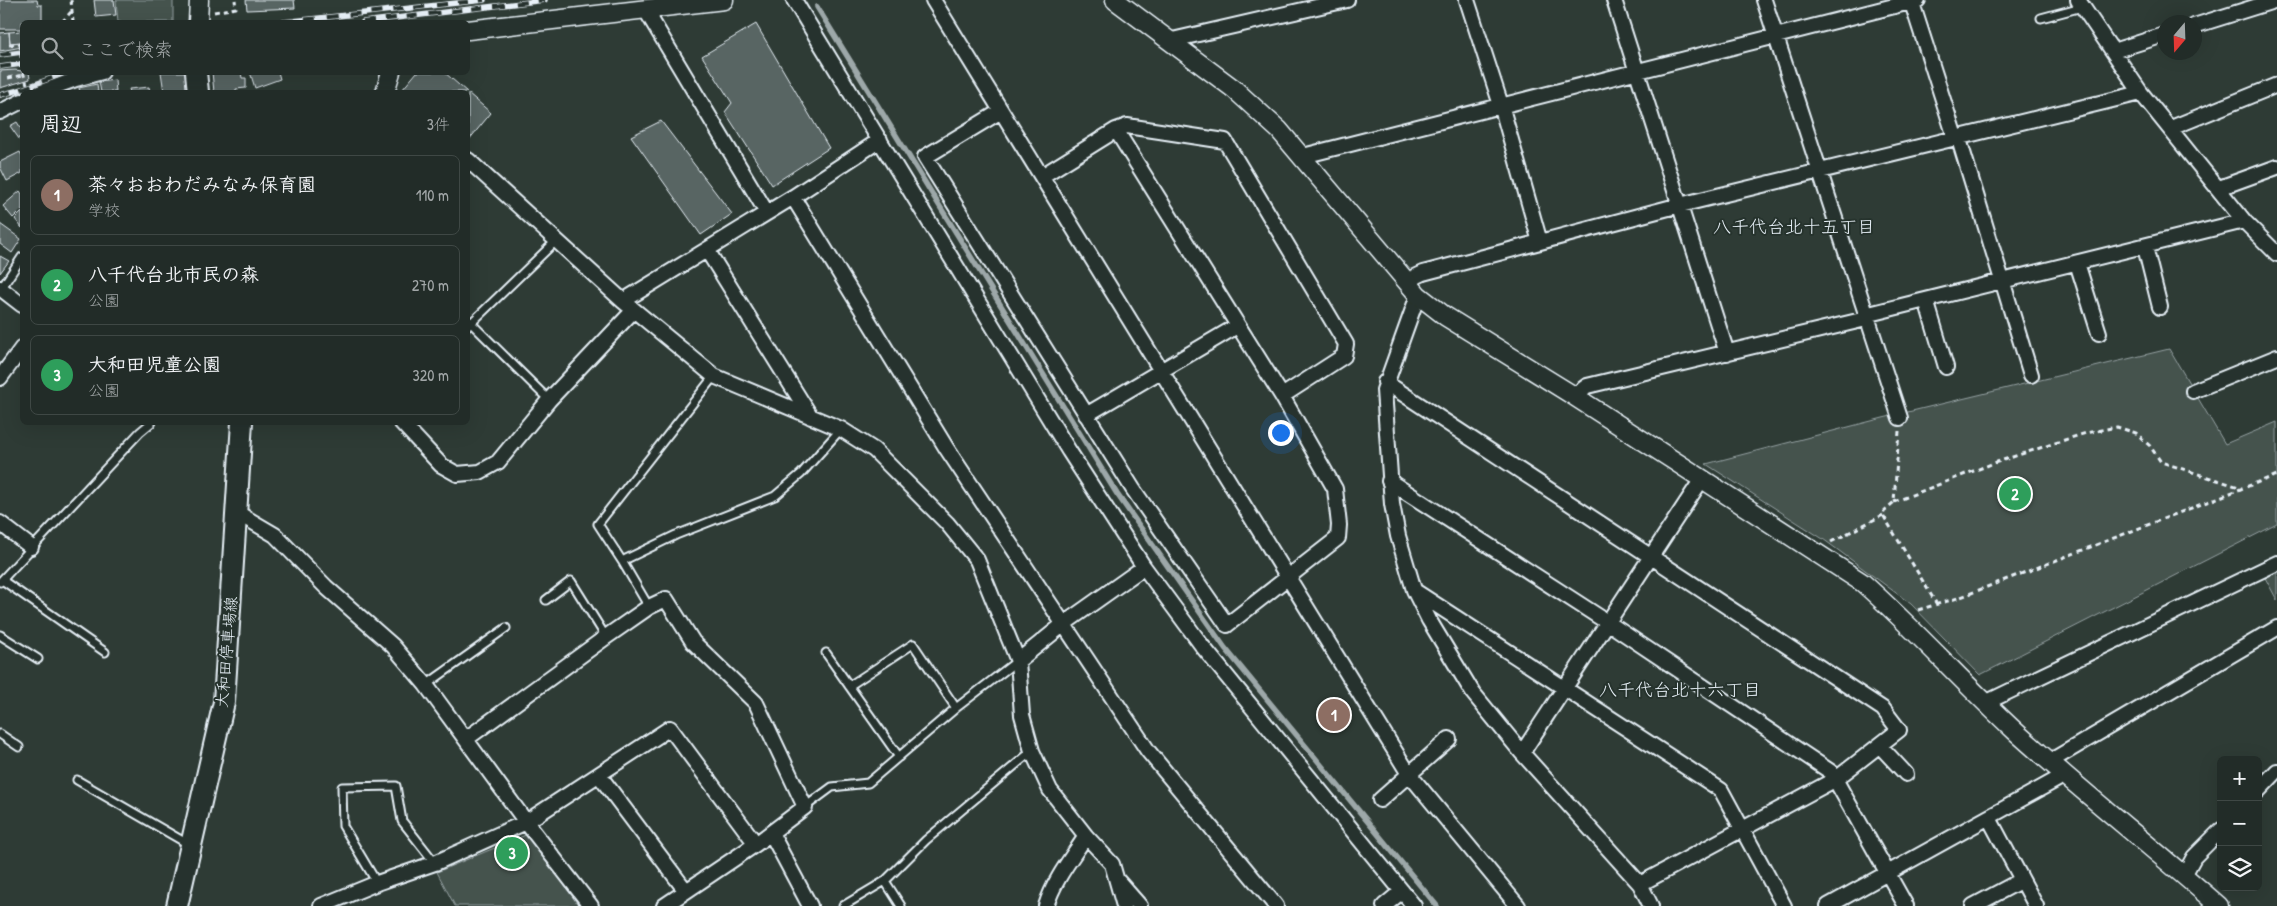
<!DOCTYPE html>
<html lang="ja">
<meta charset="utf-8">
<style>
:root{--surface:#222c28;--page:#2e3834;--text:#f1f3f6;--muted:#a2a7a8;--line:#3f4845;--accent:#ffd166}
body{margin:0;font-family:"Patrick Hand","Klee One",sans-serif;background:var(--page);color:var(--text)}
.controls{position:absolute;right:15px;bottom:15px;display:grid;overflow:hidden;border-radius:8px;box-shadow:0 5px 20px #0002}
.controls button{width:45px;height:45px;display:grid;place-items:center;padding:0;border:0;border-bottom:1px solid var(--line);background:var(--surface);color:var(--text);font:25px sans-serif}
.compass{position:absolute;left:2157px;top:15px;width:45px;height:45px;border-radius:50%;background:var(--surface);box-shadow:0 5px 20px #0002;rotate:199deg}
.you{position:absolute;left:1280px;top:432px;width:18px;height:18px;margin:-12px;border:4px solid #fff;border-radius:50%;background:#1a73e8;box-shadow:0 0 0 8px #1a73e833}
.badge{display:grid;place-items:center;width:32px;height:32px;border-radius:50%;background:var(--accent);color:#fff;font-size:16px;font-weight:700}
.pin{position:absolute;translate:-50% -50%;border:2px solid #fff;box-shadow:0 1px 5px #0006}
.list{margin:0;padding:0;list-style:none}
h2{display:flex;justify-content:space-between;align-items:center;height:65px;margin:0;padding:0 20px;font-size:21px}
h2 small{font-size:16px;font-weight:400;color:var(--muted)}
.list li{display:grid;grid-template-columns:32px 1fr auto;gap:15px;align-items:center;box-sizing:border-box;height:80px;margin:0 10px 10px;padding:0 10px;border:1px solid var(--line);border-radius:8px}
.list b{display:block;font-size:19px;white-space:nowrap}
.list p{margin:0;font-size:16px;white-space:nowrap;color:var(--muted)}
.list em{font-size:16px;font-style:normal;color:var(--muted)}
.icon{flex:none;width:28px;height:28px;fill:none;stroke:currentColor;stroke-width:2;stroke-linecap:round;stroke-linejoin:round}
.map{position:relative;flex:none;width:2277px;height:906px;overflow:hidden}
.search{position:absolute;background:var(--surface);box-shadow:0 5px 20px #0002;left:20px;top:20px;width:450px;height:55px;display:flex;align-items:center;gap:12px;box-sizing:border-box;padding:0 18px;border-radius:8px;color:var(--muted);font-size:19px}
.panel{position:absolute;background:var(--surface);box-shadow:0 5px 20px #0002;left:20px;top:90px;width:450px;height:335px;border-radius:8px}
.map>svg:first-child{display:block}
.green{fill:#45524e;stroke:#96a2a3}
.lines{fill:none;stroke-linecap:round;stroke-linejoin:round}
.stream{stroke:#9da8a9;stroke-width:5.5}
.building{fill:#596563;stroke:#e8f1f8}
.service-casing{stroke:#e8f1f8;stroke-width:11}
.minor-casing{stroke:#e8f1f8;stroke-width:18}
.tertiary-casing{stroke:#e8f1f8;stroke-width:21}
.secondary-casing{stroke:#e8f1f8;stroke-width:24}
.path{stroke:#e8f1f8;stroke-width:3;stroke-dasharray:5 4;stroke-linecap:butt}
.service{stroke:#26332d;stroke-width:7}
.minor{stroke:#26332d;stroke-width:14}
.tertiary{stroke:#26332d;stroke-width:18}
.secondary{stroke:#26332d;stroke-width:20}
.rail-casing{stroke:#e8f1f8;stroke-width:5.5}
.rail{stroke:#26332d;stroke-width:4;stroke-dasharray:11;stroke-linecap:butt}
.labels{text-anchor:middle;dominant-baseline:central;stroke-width:4;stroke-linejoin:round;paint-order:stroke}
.street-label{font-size:16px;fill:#e8f1f8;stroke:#26332d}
.neighbourhood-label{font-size:18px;fill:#e8f1f8;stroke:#26332d}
</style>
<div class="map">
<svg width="2277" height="906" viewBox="0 0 2277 906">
<rect width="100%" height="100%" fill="#2e3b35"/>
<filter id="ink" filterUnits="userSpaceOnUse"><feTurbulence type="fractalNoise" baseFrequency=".02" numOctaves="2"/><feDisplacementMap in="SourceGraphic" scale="10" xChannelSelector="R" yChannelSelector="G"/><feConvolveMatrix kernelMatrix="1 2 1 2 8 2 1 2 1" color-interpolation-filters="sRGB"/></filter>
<g filter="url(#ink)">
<path class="green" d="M116 0H173V22H118Z
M2169 349 2225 444 2277 422V524L1980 675 1911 604 1823 539 1706 464 1883 418Z
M2277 567V600L2263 574Z
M528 834 579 906H455L437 872Z"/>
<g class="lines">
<path class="stream" d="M817 7 1117 494 1225 648 1437 906"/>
</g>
<path class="building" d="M0 0H37L38 5H42V22H22V29H0Z
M94 0H114L116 15 96 17Z
M246 0H294L295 8 247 10Z
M756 24 829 148 772 185 725 112 732 103 702 56Z
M22 31V42L10 43 9 32Z
M9 32 10 43 22 42V47L0 51V33Z
M15 70 29 72 30 79 0 88V71Z
M161 72H185L187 92H164Z
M212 72H241L242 78H246V88L236 89V92H214Z
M250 72H278L280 79 255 88Z
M417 72H444L467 92H405L402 90Z
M115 80 116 92H101L99 82Z
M97 84 98 92H80L79 88Z
M149 87 150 92H130L129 89Z
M468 93 491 113 468 141Z
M661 121 732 214 701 235 631 136Z
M17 122 22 130V143L10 126Z
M20 152 22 156V173L7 181 0 167V162Z
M20 191 22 194V209L13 218 3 206Z
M22 212V228L15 219Z
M0 224 21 239 12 253 0 244Z
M0 256 9 261 0 273Z"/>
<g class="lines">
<g class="service-casing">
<path id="service" d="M2041 18 2082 7
M1 289 22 257
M469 321 549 400
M468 326 557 240
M622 561 598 524 714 376
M2 580 105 652
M0 582 140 432 152 422
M546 600 571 581 606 637
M649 607 622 561 676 535 775 496 801 474 841 429
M0 635 38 659
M826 653 899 757
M426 685 506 628
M849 686 913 644 956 708
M0 734 19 747
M77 780 188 844
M805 807 832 787 868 783 956 708 1017 661
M885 881 901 906
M377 883 343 826 342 787 396 786 402 821 435 863
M843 906 885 881 926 840 1032 751"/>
</g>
<g class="minor-casing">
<path id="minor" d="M794 0 1069 451 1144 567 1203 647 1414 906
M933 0 1409 774 1518 906
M1467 0 1501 105 1540 242
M1614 0 1727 353
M1764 0 1900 418
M1911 0 1955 137
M2078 0 2141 93 2244 221 2277 254
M645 9 767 213
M2194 26 2277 0
M1168 41 1347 0
M2113 51 2164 35
M40 92 76 79 102 72
M1001 111 925 157 1133 489 1227 625 1338 538 1339 525 1335 489 1282 396 1116 130 1042 176
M0 112 22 101
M2171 128 2277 85
M1116 130 1127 126 1225 141 1346 344 1344 356 1282 396
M1958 136 2031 375
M1303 156 1918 0
M468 160 623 301 714 376 841 429 874 450 947 523 977 560 1018 661 1022 715 1032 751 1050 790 1086 836 1112 864 1124 906
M2219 188 2277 167
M793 197 947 449 1148 751 1276 906
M2145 247 2160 307
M707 250 811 417
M2077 263 2099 333
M1406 281 1423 273 1680 205 2141 93
M0 288 22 305
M1418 295 1384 390 1392 504 1398 536 1414 590 1429 620 1473 693 1522 753 1640 884 1651 906
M1926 300 1946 367
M623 301 793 197 880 140
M1865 315 2244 221
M0 378 22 348
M1385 382 1883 709 1899 730 1836 779 1640 884
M2193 391 2277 357
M1574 396 1587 386 1866 319
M1086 415 1237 326
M401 422 441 465 457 474 480 472 498 462 549 400 634 310
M1389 481 1607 622 1831 772 1906 906
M236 512 275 535 326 587 393 646 426 685 526 822 591 906
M0 523 31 547
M1415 591 1721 790 1784 906
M1018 661 1065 623 1144 567
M1985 703 2277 563
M466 739 606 637 649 607 666 599 693 642 756 703 805 807 756 844 664 906
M1880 746 1906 774
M1522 753 1702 479
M2049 762 2277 628
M599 775 686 891
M2258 791 2277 771
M1380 800 1449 739
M1989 818 2036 906
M771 833 810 906
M2184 875 2194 857 2221 830
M1118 881 1140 906
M321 906 377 883 435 863 526 822 670 728 756 844
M1046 906C1054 880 1071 859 1086 836
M1384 906 1402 891
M1828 906 2065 775
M1973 906 2022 880"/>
</g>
<g class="tertiary-casing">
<path id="tertiary" d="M1115 0 1234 89 1279 130 1418 295 1445 316 1574 396 1863 583C1916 630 1963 683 2015 731 2081 791 2152 847 2219 906
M198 22 199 0
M468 30 724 0
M385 92 391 72"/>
</g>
<g class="secondary-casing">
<path id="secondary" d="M196 72 198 92
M177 906 224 702 242 422"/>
</g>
<path class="path" d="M71 0 73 22
M214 12 236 8 235 0
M62 22 71 12
M20 44 22 68
M9 45 22 44
M23 72 27 84
M8 78 23 75
M1899 431 1894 502 1884 511 1883 515 1936 603
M1894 502 1994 463 2086 433 2117 427 2136 433 2150 446 2161 462 2242 488
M1831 542 1883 515
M1918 610 1961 597 2277 475"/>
<use href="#service" class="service"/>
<use href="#minor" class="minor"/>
<use href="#tertiary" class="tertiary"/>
<use href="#secondary" class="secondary"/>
<g class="rail-casing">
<path id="rail" d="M283 22 484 0
M363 22 545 0
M0 55 22 52
M0 67 22 64
M0 95 19 90 68 72"/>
</g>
<use href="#rail" class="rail"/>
</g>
</g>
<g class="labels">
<g class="street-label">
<text transform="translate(226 652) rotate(-85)">大和田停車場線</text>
</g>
<g class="neighbourhood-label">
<text x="1794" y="226">八千代台北十五丁目</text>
<text x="1680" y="689">八千代台北十六丁目</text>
</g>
</g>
</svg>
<div class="controls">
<button>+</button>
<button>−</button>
<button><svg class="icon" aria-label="layers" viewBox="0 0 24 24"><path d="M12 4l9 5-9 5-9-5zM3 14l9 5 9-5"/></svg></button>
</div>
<svg class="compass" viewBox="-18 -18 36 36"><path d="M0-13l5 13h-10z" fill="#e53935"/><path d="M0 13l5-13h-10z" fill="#a2a7a8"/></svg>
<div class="you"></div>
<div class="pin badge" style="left:1334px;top:715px;background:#8d6e63">1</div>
<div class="pin badge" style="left:2015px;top:494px;background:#2e9e5b">2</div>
<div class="pin badge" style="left:512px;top:853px;background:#2e9e5b">3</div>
<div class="search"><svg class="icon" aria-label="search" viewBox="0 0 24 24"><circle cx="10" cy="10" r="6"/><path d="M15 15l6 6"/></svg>ここで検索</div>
<section class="panel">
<h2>周辺<small>3件</small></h2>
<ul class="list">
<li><span class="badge" style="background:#8d6e63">1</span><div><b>茶々おおわだみなみ保育園</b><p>学校</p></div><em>110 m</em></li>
<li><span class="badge" style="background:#2e9e5b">2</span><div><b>八千代台北市民の森</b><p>公園</p></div><em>270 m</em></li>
<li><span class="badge" style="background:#2e9e5b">3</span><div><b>大和田児童公園</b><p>公園</p></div><em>320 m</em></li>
</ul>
</section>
</div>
